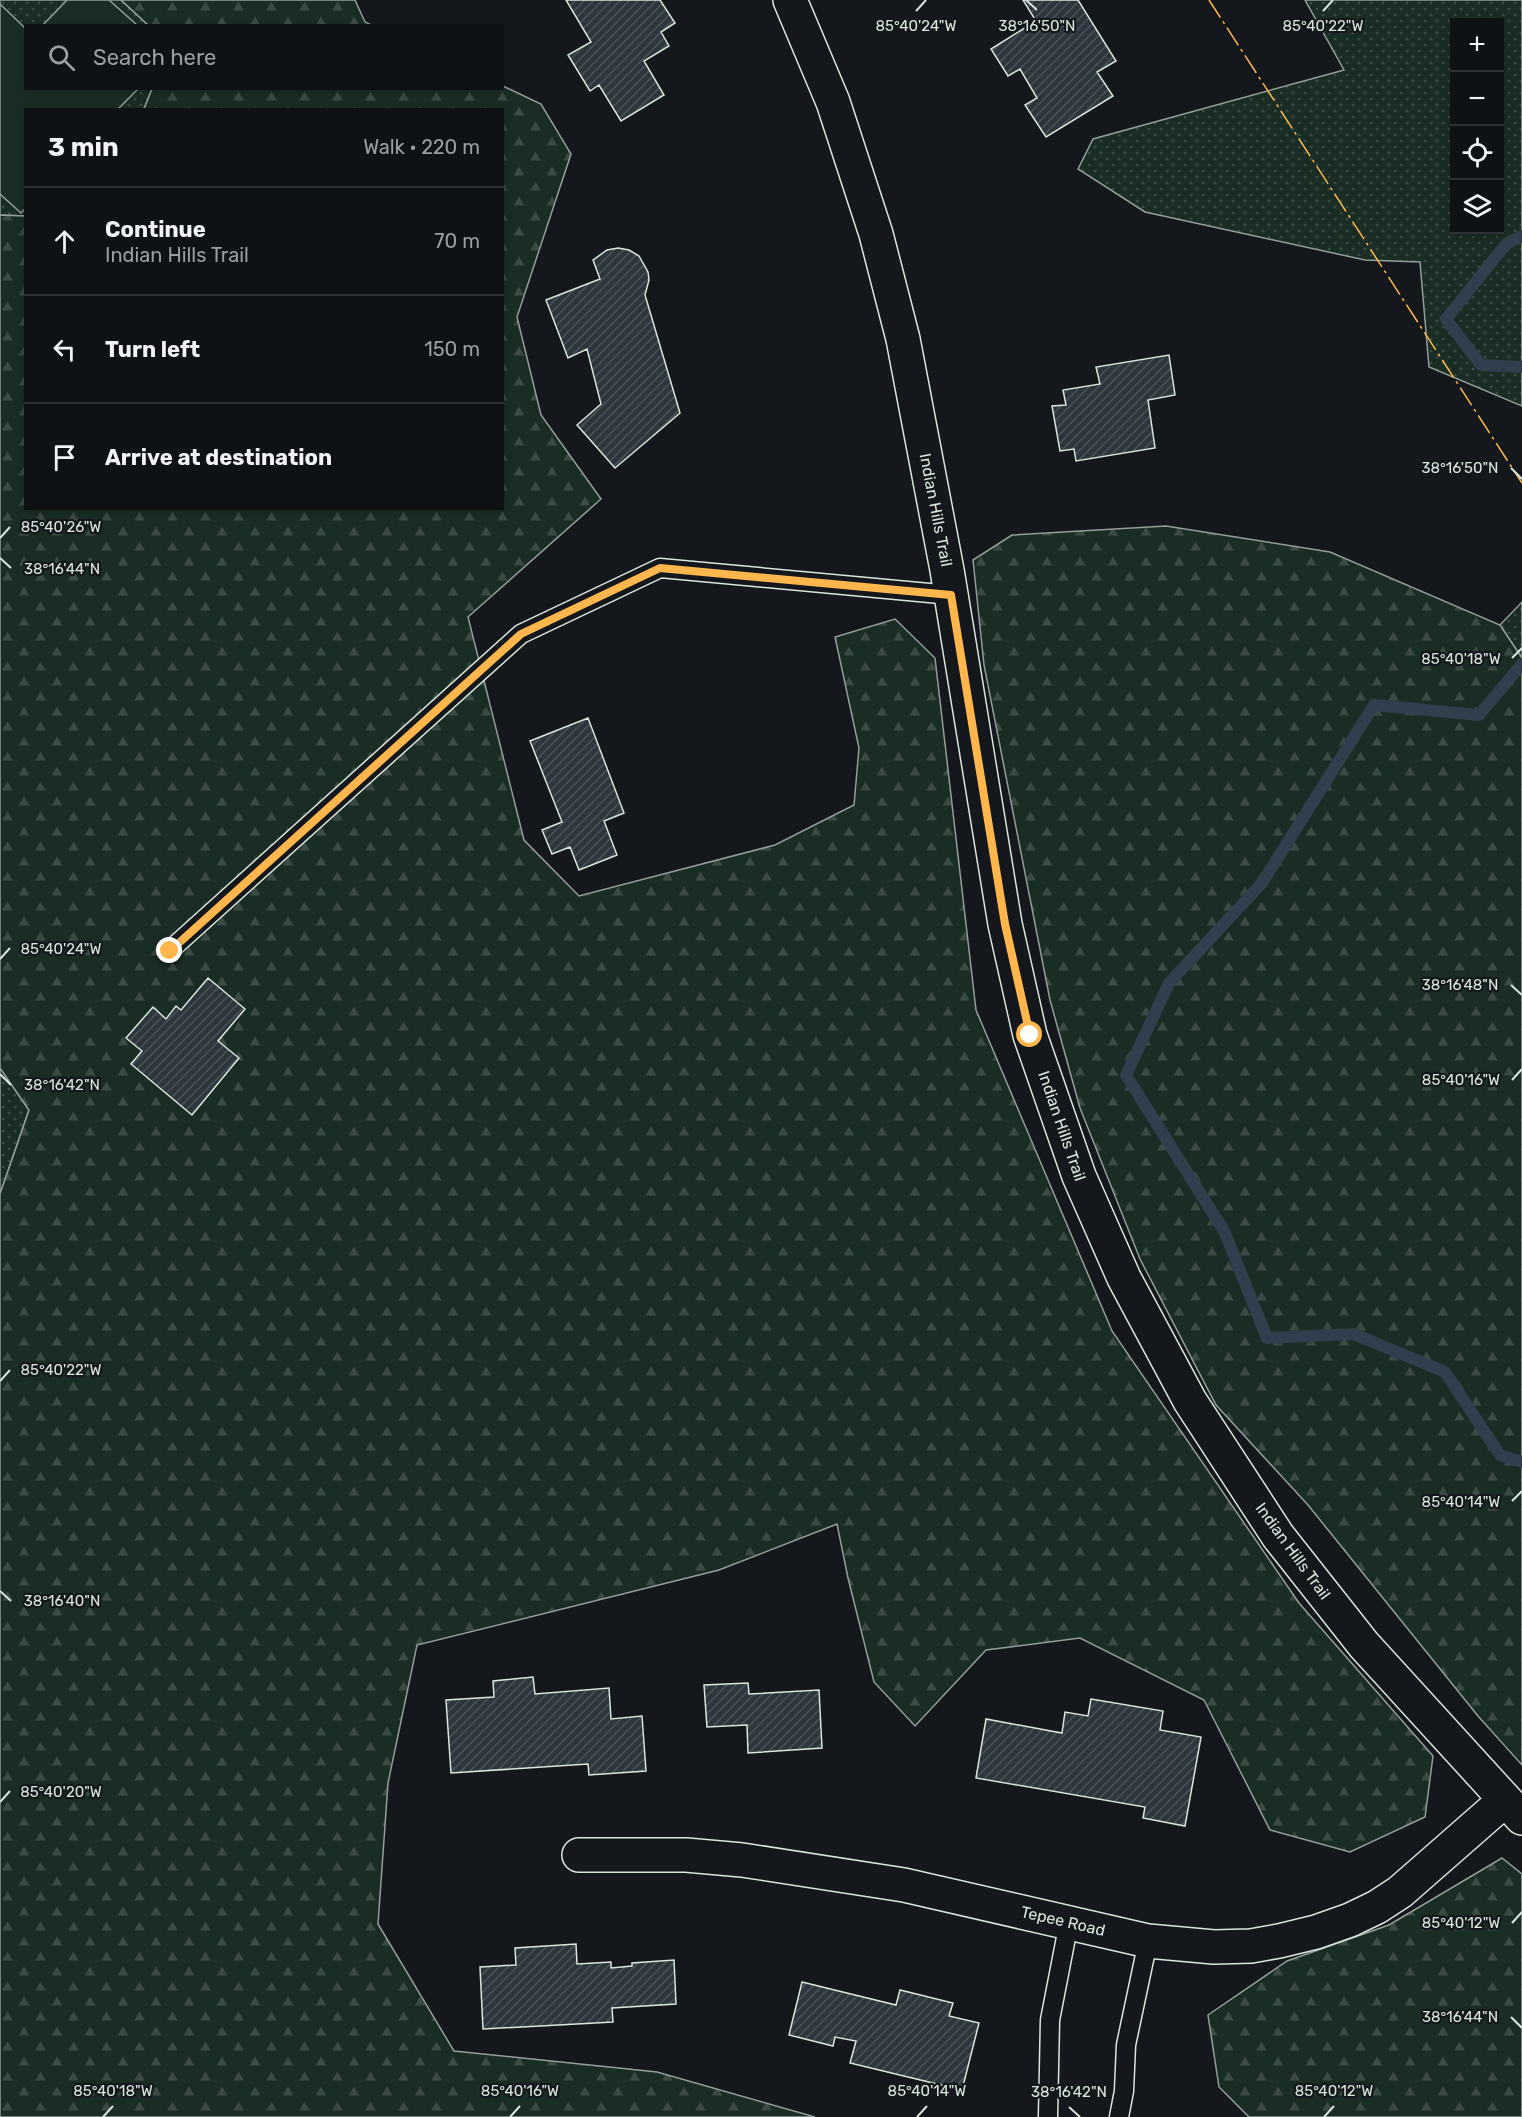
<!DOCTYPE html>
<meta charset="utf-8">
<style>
:root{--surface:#0f1215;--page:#181b1e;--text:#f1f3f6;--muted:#9b9ea0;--line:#2f3234}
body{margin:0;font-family:Rubik,sans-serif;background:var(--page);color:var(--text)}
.controls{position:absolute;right:18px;top:18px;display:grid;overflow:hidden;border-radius:0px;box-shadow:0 3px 9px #0003}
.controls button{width:54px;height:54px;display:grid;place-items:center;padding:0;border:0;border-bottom:2px solid var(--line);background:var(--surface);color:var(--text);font:30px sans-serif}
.stop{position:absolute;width:18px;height:18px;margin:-14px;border:4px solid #ffb74d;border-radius:50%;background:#fff}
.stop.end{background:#ffb74d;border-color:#fff;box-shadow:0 2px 6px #0008}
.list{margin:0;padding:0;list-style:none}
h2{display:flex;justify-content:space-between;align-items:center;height:78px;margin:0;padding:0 24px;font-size:26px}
h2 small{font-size:20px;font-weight:400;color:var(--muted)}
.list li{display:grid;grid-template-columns:39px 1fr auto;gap:18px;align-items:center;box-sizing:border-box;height:108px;padding:0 24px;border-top:2px solid var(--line)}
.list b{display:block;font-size:22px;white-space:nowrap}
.list p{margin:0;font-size:20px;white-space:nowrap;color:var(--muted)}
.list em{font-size:20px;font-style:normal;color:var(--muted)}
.icon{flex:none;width:33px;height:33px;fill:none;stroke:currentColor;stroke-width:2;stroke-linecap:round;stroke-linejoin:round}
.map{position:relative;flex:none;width:1522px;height:2117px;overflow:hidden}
.search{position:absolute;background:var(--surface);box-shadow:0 3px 9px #0003;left:24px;top:24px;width:480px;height:66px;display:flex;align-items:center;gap:15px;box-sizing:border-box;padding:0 21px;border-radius:0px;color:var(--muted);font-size:22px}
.panel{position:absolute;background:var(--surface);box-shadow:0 3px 9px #0003;left:24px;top:108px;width:480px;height:402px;border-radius:0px}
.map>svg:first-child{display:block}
.grass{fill:url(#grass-dots);stroke:#939e99;stroke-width:1.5;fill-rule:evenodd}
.forest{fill:url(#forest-firs);stroke:#939e99;stroke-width:1.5}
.garden{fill:#1a2d24;stroke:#939e99;stroke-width:1.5}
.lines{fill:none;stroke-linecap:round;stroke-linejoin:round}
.stream{stroke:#2f3f4d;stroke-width:12}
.building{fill:url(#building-hatch);stroke:#d8e6dc;stroke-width:1.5}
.lane-casing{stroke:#d8e6dc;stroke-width:21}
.street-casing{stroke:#d8e6dc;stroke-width:36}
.lane{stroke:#14181c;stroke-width:18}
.street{stroke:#14181c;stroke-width:33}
.power{stroke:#ffb74d;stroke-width:1.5;stroke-dasharray:21 4.5 3 4.5;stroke-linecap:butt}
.route{stroke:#ffb74d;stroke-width:8}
.ticks{fill:none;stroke:#d8e6dc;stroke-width:2}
.labels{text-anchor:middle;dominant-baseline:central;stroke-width:4.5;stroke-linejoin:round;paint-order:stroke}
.street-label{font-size:16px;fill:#d8e6dc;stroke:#14181c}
.ticks-label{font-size:15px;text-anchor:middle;fill:#d8e6dc;stroke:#14181c;stroke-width:4.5;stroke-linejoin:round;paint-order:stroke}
</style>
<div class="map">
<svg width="1522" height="2117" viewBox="0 0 1522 2117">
<defs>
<pattern id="grass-dots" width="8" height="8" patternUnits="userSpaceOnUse" patternTransform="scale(1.5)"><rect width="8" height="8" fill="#1a2d24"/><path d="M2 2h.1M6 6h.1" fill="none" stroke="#3b4b43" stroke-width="1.8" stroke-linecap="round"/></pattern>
<pattern id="forest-firs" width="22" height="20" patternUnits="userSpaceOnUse" patternTransform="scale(1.5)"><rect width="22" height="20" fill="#1a2d24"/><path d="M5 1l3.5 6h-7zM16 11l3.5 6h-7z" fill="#3b4b43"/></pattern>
<pattern id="building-hatch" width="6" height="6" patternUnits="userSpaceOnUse" patternTransform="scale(1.5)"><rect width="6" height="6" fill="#2c363c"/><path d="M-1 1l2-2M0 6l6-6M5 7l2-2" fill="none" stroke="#4a5358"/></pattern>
</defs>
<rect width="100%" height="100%" fill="#14181c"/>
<path class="grass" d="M0 0H121L148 25 26 26V88L152 89 144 109 26 110 25 216 0 215Z
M1305 0H1522V406L1429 367 1420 262 1365 260 1145 212 1078 169 1093 139 1344 70ZM1500 22V230H1454V22Z
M1522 602V658L1500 625Z
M0 1068 29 1110 0 1194Z"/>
<path class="forest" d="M121 0H355L365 22 371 25H148Z
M503 86 541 104 571 154 517 317 541 415 601 499 468 617 524 840 579 896 775 845 854 805 859 748 835 637 895 619 935 658 976 1010 1112 1331 1299 1603 1433 1756 1425 1817 1350 1852 1270 1830 1204 1700 1080 1638 986 1650 915 1726 874 1682 848 1578 837 1524 719 1570 417 1645 388 1783 378 1924 454 2051 657 2072 815 2117H0V1194L29 1110 0 1068V215L25 216 26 508H502V110L144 109 152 89 502 88Z
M1166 526 1330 552 1500 625 1522 658V1765L1478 1716 1308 1505 1216 1405 1140 1259 1080 1108 1050 1000 984 665 973 560 1012 535Z
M1502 1858 1522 1874V2117H1249L1219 2087 1208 2015 1287 1961 1389 1925Z"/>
<path class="garden" d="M67 0H109L137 25H43Z
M0 4 25 28 26 88 138 89 118 109 26 110V208L21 213 0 194Z"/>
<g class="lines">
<path class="stream" d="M1522 236 1506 244 1446 319 1481 365 1522 367
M1522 664 1479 715 1374 705 1262 883 1169 983 1126 1075 1224 1231 1267 1338 1354 1334 1445 1372 1500 1455 1522 1462"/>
</g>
<path class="building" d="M566 0H660L675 23 661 32 669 46 644 61 664 95 621 121 599 85 590 91 568 55 591 42Z
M1023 0H1078L1116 61 1097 72 1113 96 1046 137 1025 105 1037 98 1020 69 1008 76 991 49 1036 21Z
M618 248 629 250 639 256 648 272 649 280 645 295 680 413 615 468 577 425 601 404 587 349 568 358 546 300 600 279 593 260 607 250Z
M1169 355 1175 395 1148 400 1155 448 1076 461 1074 449 1060 451 1052 406 1066 405 1063 390 1100 384 1096 367Z
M588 718 624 813 604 821 617 855 579 870 570 847 552 854 542 830 562 822 530 741Z
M208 978 245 1009 218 1041 239 1058 192 1115 131 1064 142 1051 126 1038 153 1007 166 1019 176 1006 181 1010Z
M533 1677 535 1694 609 1688 611 1719 642 1716 646 1771 589 1775 588 1764 451 1773 446 1700 494 1697 493 1681Z
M748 1683 749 1694 819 1690 822 1748 748 1753 747 1725 707 1727 704 1685Z
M1091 1699 1163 1711 1160 1730 1201 1737 1185 1826 1143 1818 1145 1807 976 1778 986 1719 1062 1733 1065 1712 1088 1716Z
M576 1944 577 1964 611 1962V1968L632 1966V1963L674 1960 676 2004 612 2008 613 2022 483 2029 480 1967 516 1965 515 1948Z
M802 1982 896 2005 900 1990 953 2003 949 2016 979 2023 962 2090 850 2063 856 2041 835 2037 833 2046 789 2035Z"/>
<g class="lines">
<g class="lane-casing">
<path id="lane" d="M169 951 521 634 660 568 951 595
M1048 2117 1050 2020 1069 1922
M1119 2117 1124 2091 1126 2045 1148 1941"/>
</g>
<g class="street-casing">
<path id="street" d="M790 0 833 102 876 234 903 339 947 570 1005 924 1030 1035 1079 1176 1124 1278 1190 1401 1278 1536 1364 1645 1522 1818
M579 1855H686L742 1860 904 1885 1148 1941 1214 1947 1251 1946 1279 1941 1316 1932 1350 1920 1377 1907 1400 1892 1505 1800"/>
</g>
<use href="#lane" class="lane"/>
<use href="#street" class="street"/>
<path class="power" d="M1209 0 1522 483"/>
</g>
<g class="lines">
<path class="route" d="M170 951 521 634 660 568 951 595 1005 924 1030 1035"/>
</g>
<path class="ticks" d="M1026 0 1037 10M916 11 926 0M1323 11 1333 0M1511 468 1522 479M0 538 10 527M0 558 11 568M1512 658 1522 648M0 959 10 948M1511 985 1522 995M0 1074 11 1085M1512 1080 1522 1069M0 1381 10 1370M1512 1501 1522 1491M0 1591 11 1601M0 1802 10 1791M1512 1923 1522 1912M1511 2017 1522 2028M1069 2107 1080 2117M103 2117 113 2106M510 2117 520 2106M917 2117 927 2106M1324 2117 1334 2106"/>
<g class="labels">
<g class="street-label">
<text transform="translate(936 510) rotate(79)">Indian Hills Trail</text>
<text transform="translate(1062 1126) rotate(71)">Indian Hills Trail</text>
<text transform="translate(1293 1551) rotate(54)">Indian Hills Trail</text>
<text transform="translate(1063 1921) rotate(13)">Tepee Road</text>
</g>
</g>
<g class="ticks-label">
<text x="1037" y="31">38°16'50"N</text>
<text x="916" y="31">85°40'24"W</text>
<text x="1323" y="31">85°40'22"W</text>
<text x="1460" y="473">38°16'50"N</text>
<text x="61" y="532">85°40'26"W</text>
<text x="62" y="574">38°16'44"N</text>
<text x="1461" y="664">85°40'18"W</text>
<text x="61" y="954">85°40'24"W</text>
<text x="1460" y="990">38°16'48"N</text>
<text x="1461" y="1085">85°40'16"W</text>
<text x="62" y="1090">38°16'42"N</text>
<text x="61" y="1375">85°40'22"W</text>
<text x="1461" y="1507">85°40'14"W</text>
<text x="62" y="1606">38°16'40"N</text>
<text x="61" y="1797">85°40'20"W</text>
<text x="1461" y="1928">85°40'12"W</text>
<text x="1460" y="2022">38°16'44"N</text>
<text x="113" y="2096">85°40'18"W</text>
<text x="520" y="2096">85°40'16"W</text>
<text x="927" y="2096">85°40'14"W</text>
<text x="1334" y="2096">85°40'12"W</text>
<text x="1069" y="2097">38°16'42"N</text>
</g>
</svg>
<div class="controls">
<button>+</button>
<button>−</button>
<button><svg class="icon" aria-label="locate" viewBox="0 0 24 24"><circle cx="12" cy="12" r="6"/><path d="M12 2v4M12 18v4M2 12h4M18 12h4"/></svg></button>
<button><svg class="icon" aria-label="layers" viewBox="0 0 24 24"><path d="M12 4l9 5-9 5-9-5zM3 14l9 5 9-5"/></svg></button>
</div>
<div class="stop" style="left:1030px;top:1035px"></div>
<div class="stop end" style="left:170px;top:951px"></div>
<div class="search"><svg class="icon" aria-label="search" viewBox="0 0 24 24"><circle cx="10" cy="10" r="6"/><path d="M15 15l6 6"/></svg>Search here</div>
<section class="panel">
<h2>3 min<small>Walk · 220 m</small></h2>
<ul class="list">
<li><svg class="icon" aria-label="ahead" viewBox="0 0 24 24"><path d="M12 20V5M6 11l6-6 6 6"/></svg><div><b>Continue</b><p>Indian Hills Trail</p></div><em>70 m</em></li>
<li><svg class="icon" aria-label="left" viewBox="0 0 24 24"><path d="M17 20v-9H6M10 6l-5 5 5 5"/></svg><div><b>Turn left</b></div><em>150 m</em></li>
<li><svg class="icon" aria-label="arrive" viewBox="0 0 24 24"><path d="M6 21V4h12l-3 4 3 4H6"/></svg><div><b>Arrive at destination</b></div></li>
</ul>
</section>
</div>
